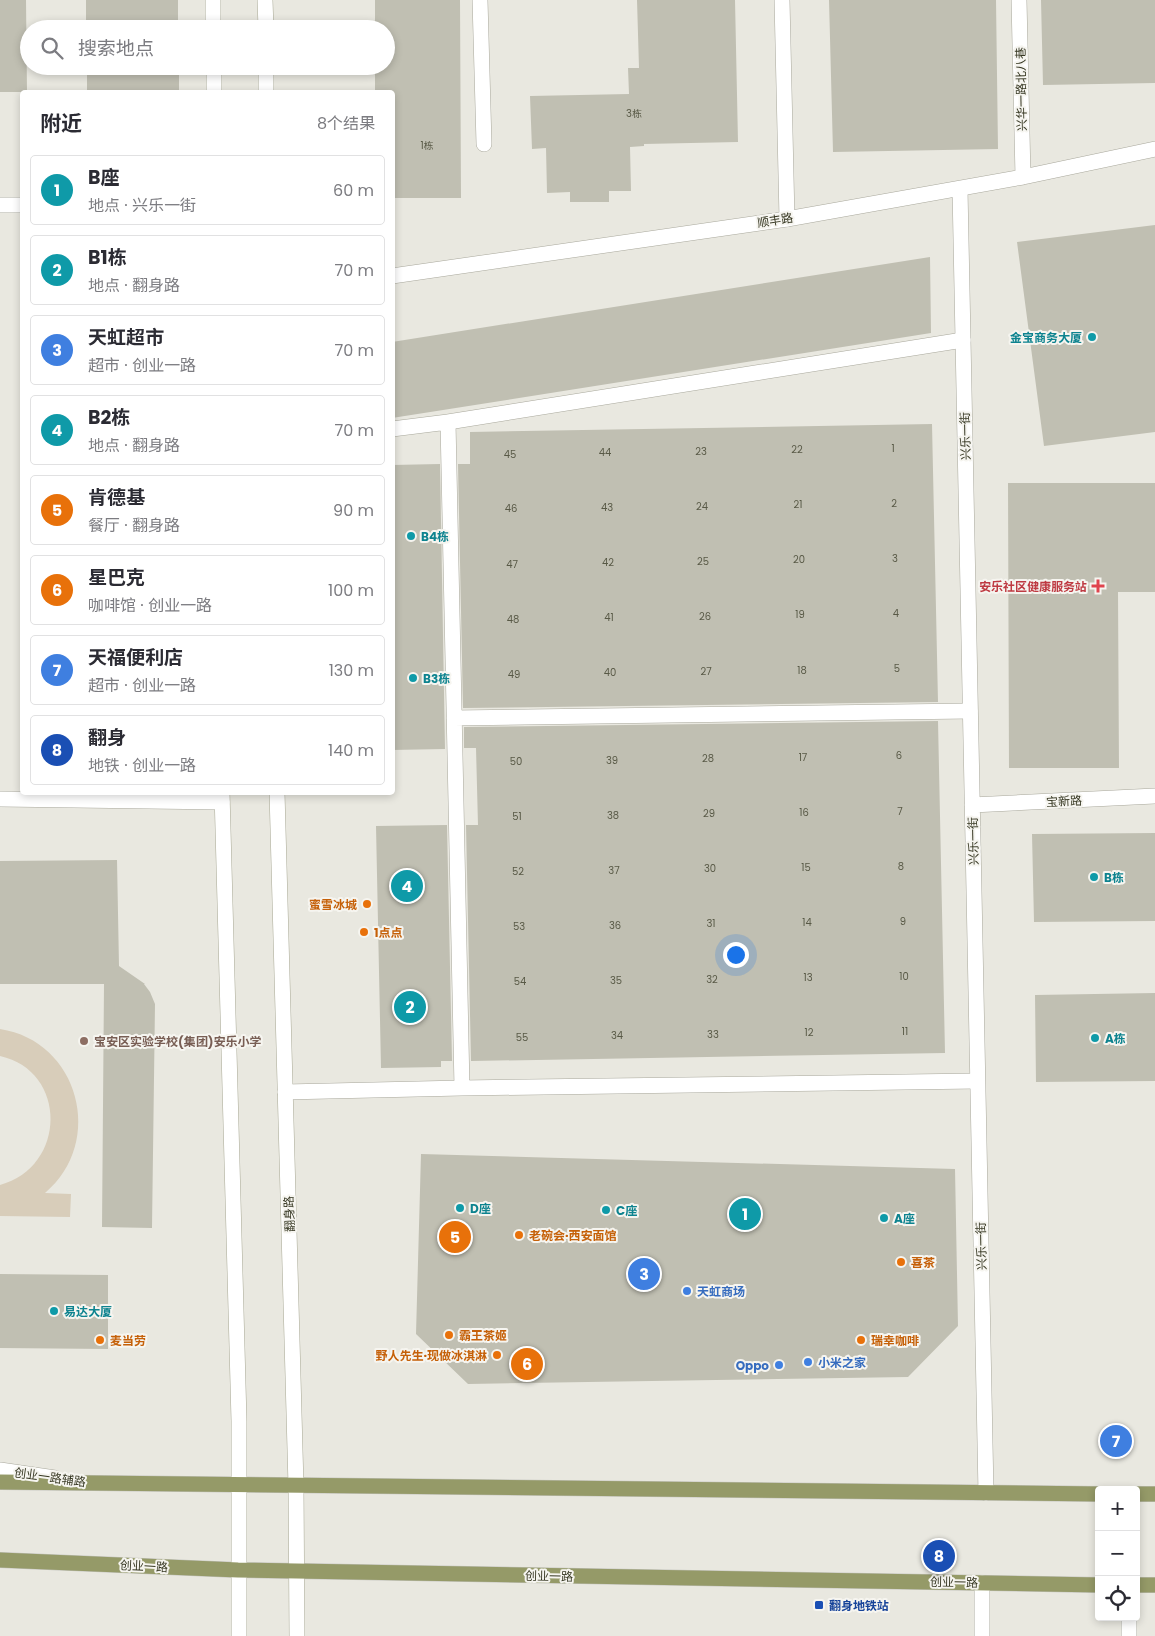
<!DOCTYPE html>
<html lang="zh">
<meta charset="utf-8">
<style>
:root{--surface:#fff;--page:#f2f2f3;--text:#2b2b33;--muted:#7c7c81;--line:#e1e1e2;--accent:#7c3aed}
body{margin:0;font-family:Poppins,"Noto Sans SC",sans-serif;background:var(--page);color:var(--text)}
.controls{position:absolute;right:15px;bottom:15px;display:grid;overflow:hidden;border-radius:5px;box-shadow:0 2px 8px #0003}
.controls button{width:45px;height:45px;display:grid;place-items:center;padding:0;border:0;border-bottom:1px solid var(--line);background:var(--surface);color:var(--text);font:25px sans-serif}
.you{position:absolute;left:735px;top:954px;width:18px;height:18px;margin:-12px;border:4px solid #fff;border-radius:50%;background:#1a73e8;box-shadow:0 0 0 8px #1a73e833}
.badge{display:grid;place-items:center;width:32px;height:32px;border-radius:50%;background:var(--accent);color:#fff;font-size:16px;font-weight:700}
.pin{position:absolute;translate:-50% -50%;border:2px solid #fff;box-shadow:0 1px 5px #0006}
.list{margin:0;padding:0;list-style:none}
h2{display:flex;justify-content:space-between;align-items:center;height:65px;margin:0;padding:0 20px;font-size:21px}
h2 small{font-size:16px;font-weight:400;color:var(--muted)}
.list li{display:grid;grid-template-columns:32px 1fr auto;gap:15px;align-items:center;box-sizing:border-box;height:70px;margin:0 10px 10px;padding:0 10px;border:1px solid var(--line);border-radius:5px}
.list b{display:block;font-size:19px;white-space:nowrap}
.list p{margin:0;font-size:16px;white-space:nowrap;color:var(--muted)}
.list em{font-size:16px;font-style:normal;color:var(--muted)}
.icon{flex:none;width:28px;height:28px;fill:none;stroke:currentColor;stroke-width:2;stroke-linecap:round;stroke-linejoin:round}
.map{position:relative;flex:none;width:1155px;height:1636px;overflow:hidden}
.search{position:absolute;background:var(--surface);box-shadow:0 2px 8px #0003;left:20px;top:20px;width:375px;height:55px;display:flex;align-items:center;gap:12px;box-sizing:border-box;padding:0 18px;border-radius:28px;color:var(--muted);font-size:19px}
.panel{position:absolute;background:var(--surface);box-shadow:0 2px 8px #0003;left:20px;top:90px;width:375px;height:705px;border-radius:5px}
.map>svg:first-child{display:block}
.green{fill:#d8cdba}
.building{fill:#c0bfb2}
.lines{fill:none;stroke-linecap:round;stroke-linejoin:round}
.lane-casing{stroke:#a9a89c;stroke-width:16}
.street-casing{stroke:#a9a89c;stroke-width:16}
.secondary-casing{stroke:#a8a894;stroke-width:16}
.primary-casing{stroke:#c3c3bd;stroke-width:16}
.lane{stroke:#fff;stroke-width:15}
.street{stroke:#fff;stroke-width:15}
.secondary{stroke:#fff;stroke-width:15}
.primary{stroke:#959a68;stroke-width:15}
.culture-dot{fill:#0f9aa8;stroke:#f6f5f0;stroke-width:2}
.health-dot{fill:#e0444e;stroke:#f6f5f0;stroke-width:2}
.food-dot{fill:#e8710a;stroke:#f6f5f0;stroke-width:2}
.education-dot{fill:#8d6e63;stroke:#f6f5f0;stroke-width:2}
.shop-dot{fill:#3f7fe0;stroke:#f6f5f0;stroke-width:2}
.transit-dot{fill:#1a4fb4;stroke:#f6f5f0;stroke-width:2}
.labels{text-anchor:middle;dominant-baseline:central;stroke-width:4;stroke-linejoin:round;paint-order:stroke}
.number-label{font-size:10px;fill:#585946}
.street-label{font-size:12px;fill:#363722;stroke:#f6f5f0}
.culture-label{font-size:12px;font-weight:bold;fill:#0d838f;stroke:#f6f5f0;text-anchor:start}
.health-label{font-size:12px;font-weight:bold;fill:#be3a42;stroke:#f6f5f0;text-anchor:end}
.food-label{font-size:12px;font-weight:bold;fill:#c56008;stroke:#f6f5f0;text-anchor:start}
.education-label{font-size:12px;font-weight:bold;fill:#785e54;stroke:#f6f5f0;text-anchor:start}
.shop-label{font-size:12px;font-weight:bold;fill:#366cbe;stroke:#f6f5f0;text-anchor:start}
.transit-label{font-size:12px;font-weight:bold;fill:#164399;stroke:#f6f5f0;text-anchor:start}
</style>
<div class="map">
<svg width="1155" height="1636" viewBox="0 0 1155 1636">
<rect width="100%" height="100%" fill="#e9e8e0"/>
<path class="green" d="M0 1029C79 1041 106 1142 45 1193L71 1194 70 1217 0 1216V1185C67 1167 68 1071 0 1056Z"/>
<path class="building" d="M0 0H26L27 92H0Z
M86 0H178V29H86Z
M375 0H460L461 198H392V92H375V66H386V29H375Z
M637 0H735L738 142 644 144V146L630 147 631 191H609V202H570V192L547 193 546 148 532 149 530 96 629 94 628 68H639Z
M829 0H996L998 149 833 152Z
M1041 0H1155V83L1043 85Z
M87 66H179V92H87Z
M1155 225V432L1044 446 1017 242Z
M930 257 931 333 392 418V342Z
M932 424 938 702 463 708 458 464H470V432Z
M440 464 445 749 392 750V465Z
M1008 483H1155V592H1118L1119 768H1009Z
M938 721 945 1053 471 1061 466 825H478L476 748H464V727Z
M447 825 452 1061H441V1067L381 1068 376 826Z
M1155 833V921L1034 922 1032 834Z
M117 860 119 966 145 984H144L150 992 155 1004 152 1228 102 1227 104 984H0V861Z
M1155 993V1081L1036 1082 1035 995Z
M421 1154 955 1169 958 1326 908 1377 468 1384 416 1334Z
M0 1274 108 1275V1349L0 1348Z"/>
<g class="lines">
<g class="lane-casing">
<path id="lane" d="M480 0 484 144
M782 0 787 219
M392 429 448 422
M454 718 970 711
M462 1088 977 1081
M285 1092 462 1088 448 422 963 340
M1129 1636V1617"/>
</g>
<g class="street-casing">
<path id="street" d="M1019 0 1023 177
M960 189 986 1493
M0 205H22
M392 276 787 219 1023 177 1155 149
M0 799 222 802
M972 805 1155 796
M0 1470 55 1478
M982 1583V1636"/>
</g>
<g class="secondary-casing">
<path id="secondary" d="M213 0V29
M265 0 266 29
M214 66V92
M266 66V92
M222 792 239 1421V1636
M277 792 296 1486 297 1636"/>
</g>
<g class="primary-casing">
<path id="primary" d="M0 1482 1099 1494
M1136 1494H1155
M0 1560 238 1570 1099 1585
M1136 1585H1155"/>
</g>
<use href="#lane" class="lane"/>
<use href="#street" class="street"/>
<use href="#secondary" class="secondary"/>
<use href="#primary" class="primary"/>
</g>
<g class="culture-dot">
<circle cx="1092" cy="337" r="5"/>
<circle cx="411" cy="536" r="5"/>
<circle cx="413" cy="678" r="5"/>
<circle cx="1094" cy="877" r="5"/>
<circle cx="1095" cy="1038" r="5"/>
<circle cx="460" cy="1208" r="5"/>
<circle cx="606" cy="1210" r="5"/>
<circle cx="884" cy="1218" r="5"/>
<circle cx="54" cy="1311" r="5"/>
</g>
<path class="health-dot" d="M1095.5 578.5h5v5h5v5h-5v5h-5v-5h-5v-5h5z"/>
<g class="food-dot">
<circle cx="367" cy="904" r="5"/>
<circle cx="364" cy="932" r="5"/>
<circle cx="519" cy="1235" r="5"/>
<circle cx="901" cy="1262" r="5"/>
<circle cx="449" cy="1335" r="5"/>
<circle cx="100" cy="1340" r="5"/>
<circle cx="861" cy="1340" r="5"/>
<circle cx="497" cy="1355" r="5"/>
</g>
<circle class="education-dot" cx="84" cy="1041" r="5"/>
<g class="shop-dot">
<circle cx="687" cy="1291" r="5"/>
<circle cx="808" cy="1362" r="5"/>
<circle cx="779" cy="1365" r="5"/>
</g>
<rect class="transit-dot" x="814" y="1600" width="10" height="10" rx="2.5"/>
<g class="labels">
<g class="number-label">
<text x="634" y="113">3栋</text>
<text x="427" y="145">1栋</text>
<text x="893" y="448">1</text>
<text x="797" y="449">22</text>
<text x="701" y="451">23</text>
<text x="605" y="452">44</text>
<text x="510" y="454">45</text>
<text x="894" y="503">2</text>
<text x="798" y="504">21</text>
<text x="702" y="506">24</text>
<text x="607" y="507">43</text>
<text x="511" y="508">46</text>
<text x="895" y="558">3</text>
<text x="799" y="559">20</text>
<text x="703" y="561">25</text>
<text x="608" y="562">42</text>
<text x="512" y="564">47</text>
<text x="896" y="613">4</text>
<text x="800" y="614">19</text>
<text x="705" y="616">26</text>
<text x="609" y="617">41</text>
<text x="513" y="619">48</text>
<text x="897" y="668">5</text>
<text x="802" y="670">18</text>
<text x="706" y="671">27</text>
<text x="610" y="672">40</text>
<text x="514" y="674">49</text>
<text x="899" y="755">6</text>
<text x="803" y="757">17</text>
<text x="708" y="758">28</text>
<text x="612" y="760">39</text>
<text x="516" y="761">50</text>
<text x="900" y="811">7</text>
<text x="804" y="812">16</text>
<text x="709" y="813">29</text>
<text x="613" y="815">38</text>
<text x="517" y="816">51</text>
<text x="901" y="866">8</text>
<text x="806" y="867">15</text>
<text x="710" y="868">30</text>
<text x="614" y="870">37</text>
<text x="518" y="871">52</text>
<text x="903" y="921">9</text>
<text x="807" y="922">14</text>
<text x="711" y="923">31</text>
<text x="615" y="925">36</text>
<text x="519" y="926">53</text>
<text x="904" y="976">10</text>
<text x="808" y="977">13</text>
<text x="712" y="979">32</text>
<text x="616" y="980">35</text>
<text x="520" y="981">54</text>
<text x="905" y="1031">11</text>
<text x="809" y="1032">12</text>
<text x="713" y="1034">33</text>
<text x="617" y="1035">34</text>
<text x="522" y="1037">55</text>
</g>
<g class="street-label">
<text transform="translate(1021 89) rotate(-91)">兴华一路北八巷</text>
<text transform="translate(775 220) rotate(-9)">顺丰路</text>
<text transform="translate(965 436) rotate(-91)">兴乐一街</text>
<text transform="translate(1064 801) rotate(-3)">宝新路</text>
<text transform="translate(973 841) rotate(-91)">兴乐一街</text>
<text transform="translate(289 1214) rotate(-92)">翻身路</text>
<text transform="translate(981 1246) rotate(-91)">兴乐一街</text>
<text transform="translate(50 1477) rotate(8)">创业一路辅路</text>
<text transform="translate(144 1566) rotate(3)">创业一路</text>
<text transform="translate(549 1576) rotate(1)">创业一路</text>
<text transform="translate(954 1582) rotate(1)">创业一路</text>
</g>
<g class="culture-label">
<text x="1082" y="337" text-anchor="end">金宝商务大厦</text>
<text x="421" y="536">B4栋</text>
<text x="423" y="678">B3栋</text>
<text x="1104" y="877">B栋</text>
<text x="1105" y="1038">A栋</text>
<text x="470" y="1208">D座</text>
<text x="616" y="1210">C座</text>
<text x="894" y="1218">A座</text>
<text x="64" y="1311">易达大厦</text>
</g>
<g class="health-label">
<text x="1087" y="586">安乐社区健康服务站</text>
</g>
<g class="food-label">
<text x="357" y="904" text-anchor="end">蜜雪冰城</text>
<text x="374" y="932">1点点</text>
<text x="529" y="1235">老碗会·西安面馆</text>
<text x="911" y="1262">喜茶</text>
<text x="459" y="1335">霸王茶姬</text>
<text x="110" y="1340">麦当劳</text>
<text x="871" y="1340">瑞幸咖啡</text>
<text x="487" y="1355" text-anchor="end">野人先生·现做冰淇淋</text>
</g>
<g class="education-label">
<text x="94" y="1041">宝安区实验学校(集团)安乐小学</text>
</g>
<g class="shop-label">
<text x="697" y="1291">天虹商场</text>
<text x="818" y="1362">小米之家</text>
<text x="769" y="1365" text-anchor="end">Oppo</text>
</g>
<g class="transit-label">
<text x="829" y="1605">翻身地铁站</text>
</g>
</g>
</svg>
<div class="controls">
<button>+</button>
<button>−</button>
<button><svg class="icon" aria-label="locate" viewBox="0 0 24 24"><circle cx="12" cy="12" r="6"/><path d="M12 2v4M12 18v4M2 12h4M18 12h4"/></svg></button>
</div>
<div class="you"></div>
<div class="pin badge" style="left:745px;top:1214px;background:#0f9aa8">1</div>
<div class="pin badge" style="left:410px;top:1007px;background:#0f9aa8">2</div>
<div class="pin badge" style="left:644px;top:1274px;background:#3f7fe0">3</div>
<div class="pin badge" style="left:407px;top:886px;background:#0f9aa8">4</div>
<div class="pin badge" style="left:455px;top:1237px;background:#e8710a">5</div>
<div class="pin badge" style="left:527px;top:1364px;background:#e8710a">6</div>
<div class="pin badge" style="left:1116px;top:1441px;background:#3f7fe0">7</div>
<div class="pin badge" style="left:939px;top:1556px;background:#1a4fb4">8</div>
<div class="search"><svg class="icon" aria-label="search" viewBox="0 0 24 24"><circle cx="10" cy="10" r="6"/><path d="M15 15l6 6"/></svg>搜索地点</div>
<section class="panel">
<h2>附近<small>8个结果</small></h2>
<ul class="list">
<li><span class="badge" style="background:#0f9aa8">1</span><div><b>B座</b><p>地点 · 兴乐一街</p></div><em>60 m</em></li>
<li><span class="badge" style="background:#0f9aa8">2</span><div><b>B1栋</b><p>地点 · 翻身路</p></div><em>70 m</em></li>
<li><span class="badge" style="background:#3f7fe0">3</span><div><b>天虹超市</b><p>超市 · 创业一路</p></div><em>70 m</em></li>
<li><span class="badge" style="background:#0f9aa8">4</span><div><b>B2栋</b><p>地点 · 翻身路</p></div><em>70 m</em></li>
<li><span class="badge" style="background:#e8710a">5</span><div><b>肯德基</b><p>餐厅 · 翻身路</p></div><em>90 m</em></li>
<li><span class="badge" style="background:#e8710a">6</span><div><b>星巴克</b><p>咖啡馆 · 创业一路</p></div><em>100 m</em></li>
<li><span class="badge" style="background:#3f7fe0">7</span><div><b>天福便利店</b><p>超市 · 创业一路</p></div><em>130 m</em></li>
<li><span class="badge" style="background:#1a4fb4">8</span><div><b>翻身</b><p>地铁 · 创业一路</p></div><em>140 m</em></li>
</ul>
</section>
</div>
